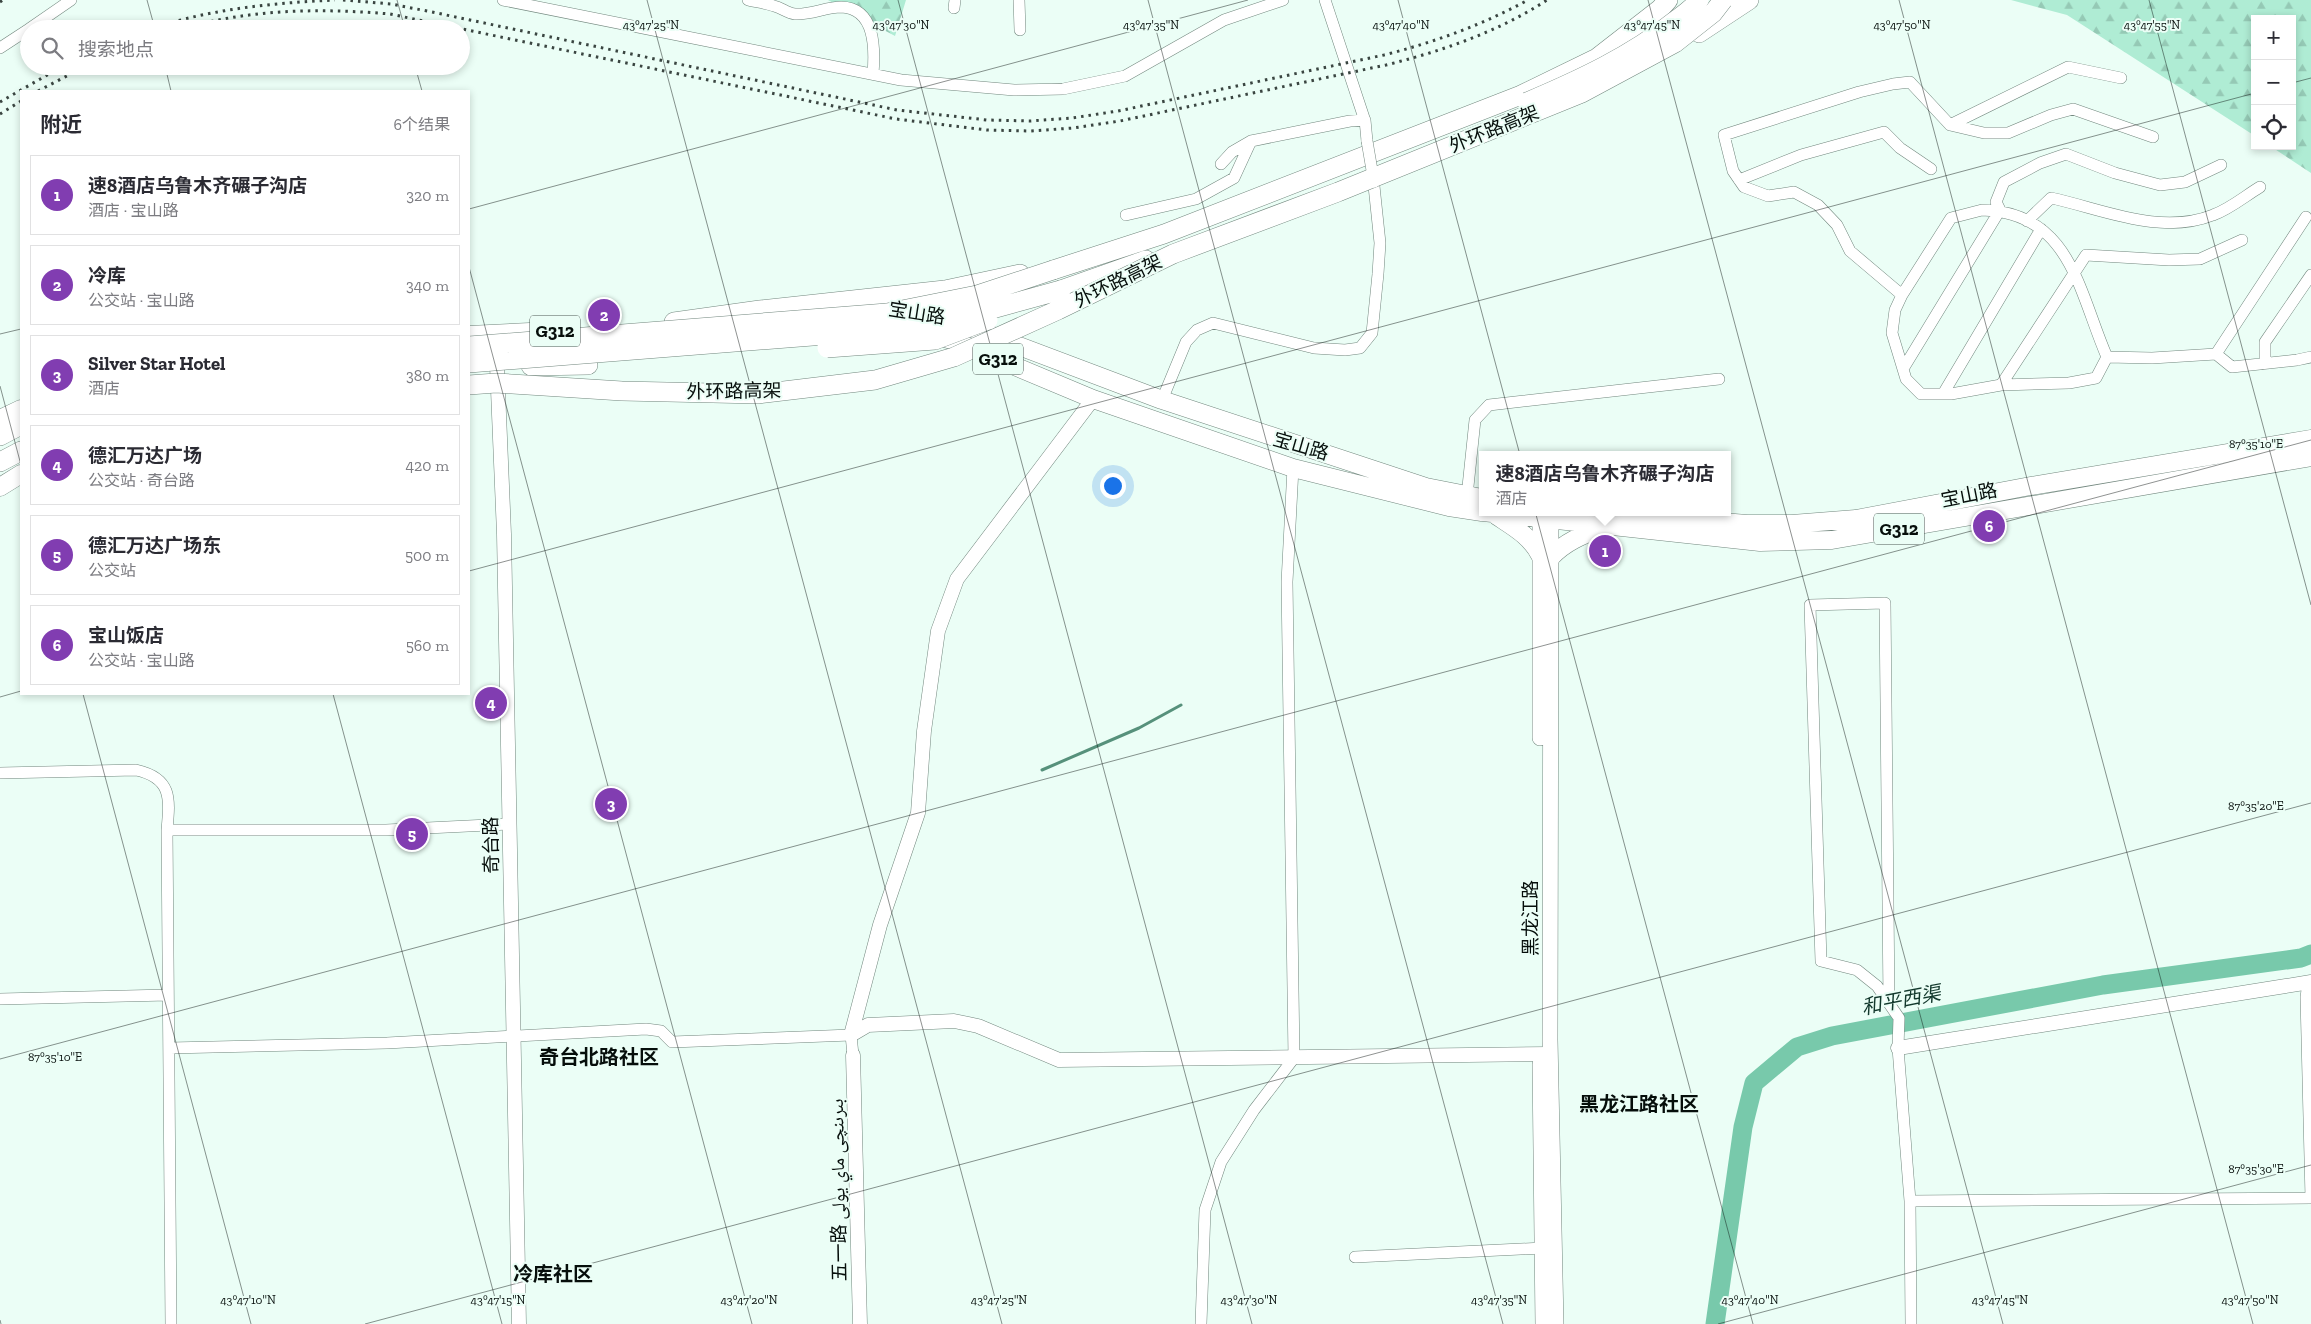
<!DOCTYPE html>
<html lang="zh">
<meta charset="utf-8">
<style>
:root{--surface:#fff;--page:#f7f7f7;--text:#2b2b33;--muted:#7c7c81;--line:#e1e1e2;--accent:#813db1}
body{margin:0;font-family:"Zilla Slab","Noto Naskh Arabic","Noto Sans SC",serif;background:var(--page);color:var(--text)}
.controls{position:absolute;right:15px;top:15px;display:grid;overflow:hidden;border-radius:0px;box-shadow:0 2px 8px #0003}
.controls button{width:45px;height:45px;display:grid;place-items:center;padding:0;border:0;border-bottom:1px solid var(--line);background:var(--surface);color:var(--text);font:25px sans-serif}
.you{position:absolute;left:1112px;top:485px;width:18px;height:18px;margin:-12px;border:4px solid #fff;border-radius:50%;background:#1a73e8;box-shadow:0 0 0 8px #1a73e833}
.badge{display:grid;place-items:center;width:32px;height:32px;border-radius:50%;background:var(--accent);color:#fff;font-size:16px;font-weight:700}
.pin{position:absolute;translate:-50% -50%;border:2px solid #fff;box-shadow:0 1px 5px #0006}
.popup{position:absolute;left:1479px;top:451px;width:252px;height:65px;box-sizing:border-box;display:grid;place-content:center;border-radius:0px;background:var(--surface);filter:drop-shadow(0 1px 4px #0005);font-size:16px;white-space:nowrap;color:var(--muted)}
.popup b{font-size:19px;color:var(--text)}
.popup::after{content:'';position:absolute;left:50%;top:100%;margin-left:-10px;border:10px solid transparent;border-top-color:var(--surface)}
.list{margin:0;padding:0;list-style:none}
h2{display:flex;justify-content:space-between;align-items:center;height:65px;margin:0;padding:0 20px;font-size:21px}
h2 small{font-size:16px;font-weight:400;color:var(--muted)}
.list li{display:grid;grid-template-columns:32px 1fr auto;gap:15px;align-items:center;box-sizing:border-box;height:80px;margin:0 10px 10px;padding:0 10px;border:1px solid var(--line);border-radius:0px}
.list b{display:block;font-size:19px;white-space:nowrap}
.list p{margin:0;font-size:16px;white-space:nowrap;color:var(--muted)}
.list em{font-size:16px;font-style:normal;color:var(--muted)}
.icon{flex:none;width:28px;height:28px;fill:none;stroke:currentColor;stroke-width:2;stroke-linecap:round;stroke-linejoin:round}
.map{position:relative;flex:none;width:2311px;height:1324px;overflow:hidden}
.search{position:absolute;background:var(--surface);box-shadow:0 2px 8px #0003;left:20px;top:20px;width:450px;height:55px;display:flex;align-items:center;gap:12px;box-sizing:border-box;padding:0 18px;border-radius:28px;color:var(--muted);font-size:19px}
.panel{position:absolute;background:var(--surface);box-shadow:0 2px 8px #0003;left:20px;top:90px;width:450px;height:605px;border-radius:0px}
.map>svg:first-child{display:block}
.forest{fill:url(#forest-firs)}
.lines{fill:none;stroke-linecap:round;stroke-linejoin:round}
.stream{stroke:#56917b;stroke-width:3}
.river{stroke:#78c9ab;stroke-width:19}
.minor-casing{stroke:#72877e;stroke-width:12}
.tertiary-casing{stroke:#72877e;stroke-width:15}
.secondary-casing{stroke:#72877e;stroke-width:16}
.primary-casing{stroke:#72877e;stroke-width:19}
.trunk-casing{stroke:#72877e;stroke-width:20}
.minor{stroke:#fff;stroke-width:11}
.tertiary{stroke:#fff;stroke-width:14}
.secondary{stroke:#fff;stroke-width:15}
.primary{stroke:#fff;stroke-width:18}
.trunk{stroke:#fff;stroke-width:19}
.rail{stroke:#3a4541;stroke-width:3;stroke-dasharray:2.5 5;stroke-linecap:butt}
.minor-bridge-casing{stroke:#72877e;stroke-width:12;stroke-linecap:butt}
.trunk-bridge-casing{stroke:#72877e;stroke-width:20;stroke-linecap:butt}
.minor-bridge{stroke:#fff;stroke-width:11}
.trunk-bridge{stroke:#fff;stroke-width:19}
.ticks{fill:none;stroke:#060e0b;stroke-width:1;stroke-opacity:0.45}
.labels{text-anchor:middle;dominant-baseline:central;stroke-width:4;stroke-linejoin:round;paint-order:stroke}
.shield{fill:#ebfef6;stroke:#4b5652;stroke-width:1}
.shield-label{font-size:18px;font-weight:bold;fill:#060e0b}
.street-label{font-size:19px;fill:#060e0b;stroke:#ebfef6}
.water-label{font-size:20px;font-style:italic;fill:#12382c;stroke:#ebfef6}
.neighbourhood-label{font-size:20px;font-weight:bold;fill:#060e0b;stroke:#ebfef6}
.ticks-label{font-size:12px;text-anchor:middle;fill:#060e0b;stroke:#ebfef6;stroke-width:4;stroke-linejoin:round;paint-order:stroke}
</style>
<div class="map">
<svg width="2311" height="1324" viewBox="0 0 2311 1324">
<defs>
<pattern id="forest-firs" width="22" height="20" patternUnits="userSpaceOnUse" patternTransform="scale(1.25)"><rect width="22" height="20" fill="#afecd4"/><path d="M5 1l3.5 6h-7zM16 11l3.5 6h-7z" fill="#95c9b5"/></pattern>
</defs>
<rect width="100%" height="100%" fill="#ebfef6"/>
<path class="forest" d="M828 0H906L895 36Z
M2011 0H2311V173L2270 146H2292V19H2255V136L2067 15Z"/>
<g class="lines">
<path class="stream" d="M1042 770 1139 728 1181 705"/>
<path class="river" d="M1715 1324 1743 1127 1754 1083 1797 1047 1832 1036 2103 985 2301 958 2311 954"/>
<g class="minor-casing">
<path id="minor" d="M503 0 901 80 1014 90 1063 89 1125 76 1224 20 1283 0
M748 0C756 2 766 3 774 6 782 8 787 13 795 14 811 15 826 7 841 7 876 8 875 50 873 74
M1019 0 1020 30
M1325 0 1365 121
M954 8 955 0
M29 29 71 0
M0 48 29 29
M1950 125 2068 67 2121 78
M1221 164 1232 152 1251 141 1350 121 1365 120 1367 141
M1739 180 1801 155 1884 132 1900 148 1931 169
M1982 210C2071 212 2079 293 2107 357L2096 378 2069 383 2001 385 1951 394H1921L1906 379 1892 333 1895 310 1902 295 1951 218Z
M1126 215 1196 199 1234 178 1251 141
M2027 221 2051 198C2103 209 2160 236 2213 215 2230 209 2245 196 2260 187
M1902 295 1850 251 1837 225 1818 205 1794 192 1768 196 1744 187 1733 171 1724 135 1859 92 1893 84 1910 82 1950 125 1984 133H2008L2051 115 2073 109 2153 137
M2216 354 2306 217
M2107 357 2152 358 2216 354 2232 367 2297 360 2311 357
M2265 364V342L2311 275
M1903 369 2000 210 1996 202 2004 182 2040 163 2066 154 2115 173 2160 185 2185 182 2221 165
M2001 385 2086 255 2169 260 2200 259 2242 240
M1943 394 2041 229
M1162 400 1186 342 1197 330 1213 323 1314 348 1345 350 1360 348 1372 333 1378 274 1380 243 1374 186
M1467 496 1475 420 1489 405 1719 379
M0 773 136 770C172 778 170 798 167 830L171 1324
M167 830H386L509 824
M0 999 168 995
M1889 1002 1885 603 1810 605 1821 961 1857 970 1877 986 1899 1018 1898 1048 1910 1201 1911 1324
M170 1048 387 1043 646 1029 661 1031 672 1042 851 1035 853 1055
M1910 1201 2311 1198 2306 997 2308 983
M1355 1257 1543 1248
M1201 1324 1205 1210 1221 1162 1254 1110 1294 1058 1287 582 1293 468"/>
</g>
<g class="tertiary-casing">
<path id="tertiary" d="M497 366 504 534 519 1324
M851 1035 868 1025 954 1021 978 1026 1059 1060 1550 1054
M851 1035 880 925 918 813 924 731 938 631 957 579 1093 399
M1898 1048 2311 982
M853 1055 860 1324"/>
</g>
<g class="secondary-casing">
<path id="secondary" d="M1540 512V738
M1551 512 1550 1040 1556 1324
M1540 1064 1543 1324"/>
</g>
<g class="primary-casing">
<path id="primary" d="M961 324 1162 400 1426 487 1482 498
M469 335 551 331
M936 335 957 342 1093 399 1293 468 1449 507 1482 512
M0 419 21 409
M0 487 21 474
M1483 512 1760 542 1832 540 2311 457
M1598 512 1747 524H1792L1856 519 2025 487 2311 439
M1497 516C1515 528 1530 536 1540 555
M1551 557C1565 542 1582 535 1602 528"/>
</g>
<g class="trunk-casing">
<path id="trunk" d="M1699 33 1749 0
M1053 270 1164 234 1521 95 1597 58 1660 9 1668 0
M1061 290 1146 260
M674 322 760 310 945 290 1020 274
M531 366 588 365
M0 436 21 425
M0 462 21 451"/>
</g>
<use href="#minor" class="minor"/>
<use href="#tertiary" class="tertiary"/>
<use href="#secondary" class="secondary"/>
<use href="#primary" class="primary"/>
<use href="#trunk" class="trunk"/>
<path class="rail" d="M343 0 391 4 432 12 897 110 987 120 1030 121 1072 118 1118 111 1384 55C1435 42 1482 25 1528 0
M0 2 3 0
M150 29C210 9 272 3 335 0
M182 29C248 9 322 8 390 14L896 119 987 130 1031 131 1073 128 1120 121 1386 65C1442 51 1498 32 1547 0
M38 91 86 66
M0 102 63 66
M0 114 21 101"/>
<g class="minor-bridge-casing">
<path id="minor-bridge" d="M1367 141 1374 182"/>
</g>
<g class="trunk-bridge-casing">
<path id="trunk-bridge" d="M1527 102C1579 80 1631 56 1676 20 1684 14 1693 8 1699 0
M469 346 887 313 977 295 1053 270
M827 348 935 340 988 320
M469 363 889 330 981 312 1061 290
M469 385 496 383 622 391 758 394 875 380 954 357 1058 310 1173 254 1338 192 1582 93 1675 43 1713 13 1723 0"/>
</g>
<use href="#minor-bridge" class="minor-bridge"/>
<use href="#trunk-bridge" class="trunk-bridge"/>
</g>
<path class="ticks" d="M147 0 155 29M397 0 405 29M647 0 1002 1324M898 0 1252 1324M1148 0 1503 1324M1398 0 1753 1324M1648 0 2003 1324M1899 0 2253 1324M2149 0 2311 605M165 66 171 91M415 66 422 91M2292 83 2311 78M469 209 1248 0M469 267 752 1324M0 334 21 329M0 386 21 465M469 571 2255 93M83 694 251 1324M333 694 502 1324M0 697 21 691M0 1059 2311 440M0 1320 1 1324M365 1324 2311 803M1718 1324 2311 1165"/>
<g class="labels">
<g class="shield">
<rect x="530" y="315.5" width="50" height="31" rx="4"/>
<rect x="973" y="343.5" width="50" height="31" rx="4"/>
<rect x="1874" y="513.5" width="50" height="31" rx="4"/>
</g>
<g class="shield-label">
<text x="555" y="331">G312</text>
<text x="998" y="359">G312</text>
<text x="1899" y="529">G312</text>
</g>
<g class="street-label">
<text transform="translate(1494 129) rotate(-22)">外环路高架</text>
<text transform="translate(1118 281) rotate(-26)">外环路高架</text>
<text transform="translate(917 313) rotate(9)">宝山路</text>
<text transform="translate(734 391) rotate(-1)">外环路高架</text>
<text transform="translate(1301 446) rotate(16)">宝山路</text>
<text transform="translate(1969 495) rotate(-11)">宝山路</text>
<text transform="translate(491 845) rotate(-91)">奇台路</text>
<text transform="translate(1530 918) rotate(-90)">黑龙江路</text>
<text transform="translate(838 1190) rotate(-91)">五一路 بىرىنچى ماي يولى</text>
</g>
<g class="water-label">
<text transform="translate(1901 1000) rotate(-11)">和平西渠</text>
</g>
<g class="neighbourhood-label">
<text x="599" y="1057">奇台北路社区</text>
<text x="1639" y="1104">黑龙江路社区</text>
<text x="553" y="1274">冷库社区</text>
</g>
</g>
<g class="ticks-label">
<text x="651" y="29">43°47'25"N</text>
<text x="901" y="29">43°47'30"N</text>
<text x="1151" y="29">43°47'35"N</text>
<text x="1401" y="29">43°47'40"N</text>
<text x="1652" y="29">43°47'45"N</text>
<text x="1902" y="29">43°47'50"N</text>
<text x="2152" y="29">43°47'55"N</text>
<text x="2256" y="448">87°35'10"E</text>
<text x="2256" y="810">87°35'20"E</text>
<text x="55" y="1061">87°35'10"E</text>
<text x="2256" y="1173">87°35'30"E</text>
<text x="248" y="1304">43°47'10"N</text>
<text x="498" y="1304">43°47'15"N</text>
<text x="749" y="1304">43°47'20"N</text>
<text x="999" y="1304">43°47'25"N</text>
<text x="1249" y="1304">43°47'30"N</text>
<text x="1499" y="1304">43°47'35"N</text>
<text x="1750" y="1304">43°47'40"N</text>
<text x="2000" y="1304">43°47'45"N</text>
<text x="2250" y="1304">43°47'50"N</text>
</g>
</svg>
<div class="controls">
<button>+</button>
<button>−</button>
<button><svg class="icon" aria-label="locate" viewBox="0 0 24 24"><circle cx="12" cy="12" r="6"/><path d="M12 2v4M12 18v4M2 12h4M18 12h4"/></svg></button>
</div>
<div class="you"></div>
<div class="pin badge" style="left:1605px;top:551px">1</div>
<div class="popup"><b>速8酒店乌鲁木齐碾子沟店</b>酒店</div>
<div class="pin badge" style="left:604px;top:315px">2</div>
<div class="pin badge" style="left:611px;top:804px">3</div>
<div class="pin badge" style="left:491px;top:703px">4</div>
<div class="pin badge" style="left:412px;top:834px">5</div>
<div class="pin badge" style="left:1989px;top:526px">6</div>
<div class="search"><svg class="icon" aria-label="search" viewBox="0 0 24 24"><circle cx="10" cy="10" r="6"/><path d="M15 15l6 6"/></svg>搜索地点</div>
<section class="panel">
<h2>附近<small>6个结果</small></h2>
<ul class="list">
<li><span class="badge">1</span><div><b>速8酒店乌鲁木齐碾子沟店</b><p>酒店 · 宝山路</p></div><em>320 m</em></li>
<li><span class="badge">2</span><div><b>冷库</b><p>公交站 · 宝山路</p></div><em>340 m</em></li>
<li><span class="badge">3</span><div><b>Silver Star Hotel</b><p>酒店</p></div><em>380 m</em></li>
<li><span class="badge">4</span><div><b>德汇万达广场</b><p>公交站 · 奇台路</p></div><em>420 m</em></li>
<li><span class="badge">5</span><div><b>德汇万达广场东</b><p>公交站</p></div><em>500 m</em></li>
<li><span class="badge">6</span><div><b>宝山饭店</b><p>公交站 · 宝山路</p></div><em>560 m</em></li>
</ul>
</section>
</div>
